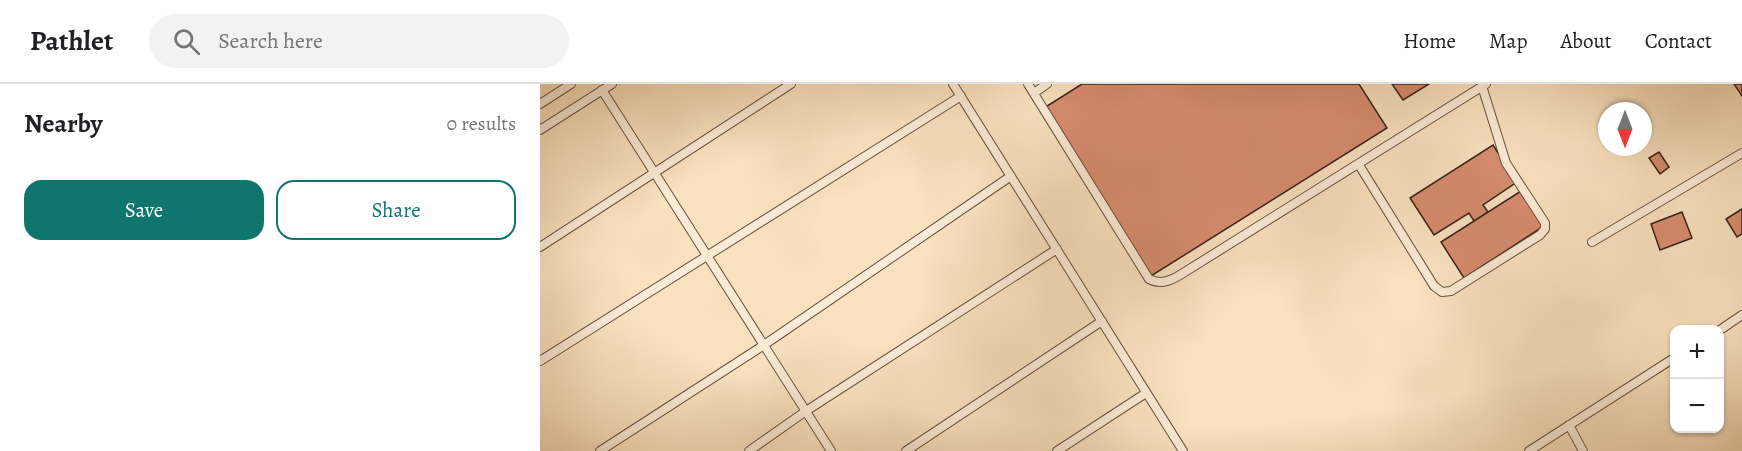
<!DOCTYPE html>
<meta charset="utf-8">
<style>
:root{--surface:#fff;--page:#f2f2f2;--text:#202124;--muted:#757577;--line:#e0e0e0;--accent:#0f766e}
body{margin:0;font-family:Alegreya,serif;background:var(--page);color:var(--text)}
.controls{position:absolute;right:18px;bottom:18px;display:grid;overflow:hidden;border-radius:12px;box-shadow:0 2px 4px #0004}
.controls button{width:54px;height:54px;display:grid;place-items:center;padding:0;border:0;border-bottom:2px solid var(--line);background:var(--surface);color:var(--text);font:30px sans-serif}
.compass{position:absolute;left:1058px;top:18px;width:54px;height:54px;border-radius:50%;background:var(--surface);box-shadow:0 2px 4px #0004;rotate:180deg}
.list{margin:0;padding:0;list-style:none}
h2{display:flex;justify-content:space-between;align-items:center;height:78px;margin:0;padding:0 24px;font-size:26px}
h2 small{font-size:20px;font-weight:400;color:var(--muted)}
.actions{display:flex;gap:12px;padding:18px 24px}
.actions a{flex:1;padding:14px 0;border:2px solid var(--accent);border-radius:18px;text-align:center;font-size:21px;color:var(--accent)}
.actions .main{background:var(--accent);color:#fff}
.icon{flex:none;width:33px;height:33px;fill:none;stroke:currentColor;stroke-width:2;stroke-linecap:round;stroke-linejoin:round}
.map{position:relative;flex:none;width:1202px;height:367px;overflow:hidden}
header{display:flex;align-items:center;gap:36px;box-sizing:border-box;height:84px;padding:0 30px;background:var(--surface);border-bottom:2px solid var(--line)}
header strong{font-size:28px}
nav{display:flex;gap:33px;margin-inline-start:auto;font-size:21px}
.search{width:420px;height:54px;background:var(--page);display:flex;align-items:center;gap:15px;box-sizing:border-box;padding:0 21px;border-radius:33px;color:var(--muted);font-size:22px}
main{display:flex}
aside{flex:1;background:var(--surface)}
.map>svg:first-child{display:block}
.building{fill:#d88c6f;stroke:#342119;stroke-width:1.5}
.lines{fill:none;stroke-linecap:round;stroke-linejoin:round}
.service-casing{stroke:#665143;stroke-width:10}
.service{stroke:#fcecd6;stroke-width:8}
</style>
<header>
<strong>Pathlet</strong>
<div class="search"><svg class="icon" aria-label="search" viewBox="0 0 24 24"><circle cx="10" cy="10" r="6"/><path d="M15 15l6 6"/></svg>Search here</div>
<nav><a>Home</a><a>Map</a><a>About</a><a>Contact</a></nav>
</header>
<main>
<aside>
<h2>Nearby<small>0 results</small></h2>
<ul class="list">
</ul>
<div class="actions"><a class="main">Save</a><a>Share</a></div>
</aside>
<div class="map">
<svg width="1202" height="367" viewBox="0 0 1202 367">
<rect width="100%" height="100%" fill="#fae2c0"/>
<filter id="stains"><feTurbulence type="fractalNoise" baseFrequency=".00333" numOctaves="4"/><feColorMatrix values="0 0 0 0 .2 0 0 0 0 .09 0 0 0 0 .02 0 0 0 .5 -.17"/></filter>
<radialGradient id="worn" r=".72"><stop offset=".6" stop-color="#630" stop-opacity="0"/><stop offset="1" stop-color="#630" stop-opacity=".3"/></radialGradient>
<path class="building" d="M542 0H819L847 44 611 192 504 24Z
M852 0H889L863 16Z
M1194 0H1202V12Z
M953 61 977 98 943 121 948 128 934 137 929 129 894 151 870 114Z
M1119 68 1129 83 1120 90 1109 74Z
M981 107 1004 142 924 194 901 158Z
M1202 125V150L1197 153 1186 135Z
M1142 128 1152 154 1120 166 1111 140Z"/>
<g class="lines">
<g class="service-casing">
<path id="service" d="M413 0 643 367
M488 0 609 195C620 201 630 197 640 191L946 0
M62 6 291 367
M494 9 507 0
M0 20 31 0
M0 46 72 0
M819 81 894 202 902 208 911 207 1000 151 1005 145V139L966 79 942 2
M1052 158 1202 69
M0 163 251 0
M1180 246 1202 231
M0 277 421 12
M1029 341 1043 367
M60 367 224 261 471 92
M209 367 266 327 517 165
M366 367 562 237
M517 367 606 309
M989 367 1134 274"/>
</g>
<use href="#service" class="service"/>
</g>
<rect width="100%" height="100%" filter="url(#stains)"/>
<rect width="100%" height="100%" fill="url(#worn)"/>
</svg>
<div class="controls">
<button>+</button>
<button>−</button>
</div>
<svg class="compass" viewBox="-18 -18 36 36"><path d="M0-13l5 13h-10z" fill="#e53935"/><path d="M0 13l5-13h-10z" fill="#757577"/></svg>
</div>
</main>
